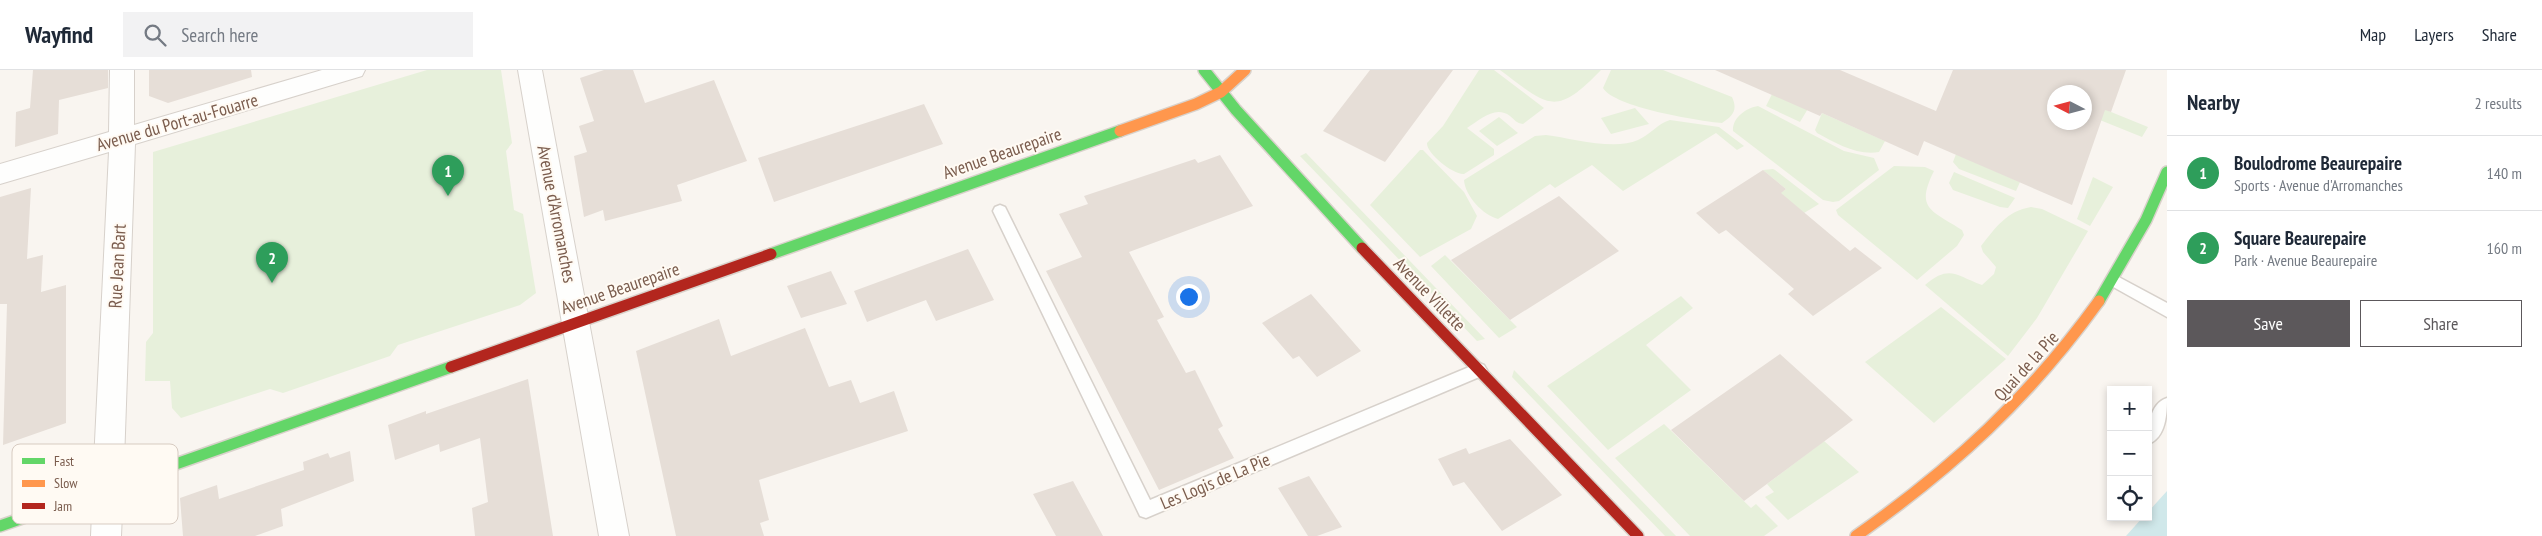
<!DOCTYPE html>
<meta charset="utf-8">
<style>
:root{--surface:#fff;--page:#f2f2f3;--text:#1f2937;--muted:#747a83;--line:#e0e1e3;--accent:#5c585b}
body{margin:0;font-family:"PT Sans Narrow",sans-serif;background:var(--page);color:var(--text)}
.controls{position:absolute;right:15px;bottom:15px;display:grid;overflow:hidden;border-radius:0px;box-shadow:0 2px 8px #0003}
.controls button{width:45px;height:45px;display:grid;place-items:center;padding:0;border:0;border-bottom:1px solid var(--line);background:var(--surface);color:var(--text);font:25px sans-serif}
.compass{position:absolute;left:2047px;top:15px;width:45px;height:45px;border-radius:50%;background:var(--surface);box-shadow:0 2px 8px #0003;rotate:276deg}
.you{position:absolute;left:1188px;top:226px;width:18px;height:18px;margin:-12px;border:4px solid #fff;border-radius:50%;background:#1a73e8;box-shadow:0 0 0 8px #1a73e833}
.badge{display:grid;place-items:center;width:32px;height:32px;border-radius:50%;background:var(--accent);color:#fff;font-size:16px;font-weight:700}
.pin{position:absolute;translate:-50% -41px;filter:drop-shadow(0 1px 2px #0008)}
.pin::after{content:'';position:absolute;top:26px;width:18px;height:15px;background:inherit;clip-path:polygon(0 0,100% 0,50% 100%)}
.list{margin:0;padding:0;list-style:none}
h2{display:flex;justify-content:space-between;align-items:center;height:65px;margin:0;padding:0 20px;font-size:21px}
h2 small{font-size:16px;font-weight:400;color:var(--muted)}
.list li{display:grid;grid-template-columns:32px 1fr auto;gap:15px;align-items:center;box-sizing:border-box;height:75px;padding:0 20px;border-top:1px solid var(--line)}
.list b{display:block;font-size:19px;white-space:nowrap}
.list p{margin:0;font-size:16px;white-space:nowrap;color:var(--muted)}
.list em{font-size:16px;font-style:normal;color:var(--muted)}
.actions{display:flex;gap:10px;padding:15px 20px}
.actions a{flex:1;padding:11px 0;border:1px solid var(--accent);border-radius:0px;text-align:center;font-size:18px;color:var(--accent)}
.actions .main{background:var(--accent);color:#fff}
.icon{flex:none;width:28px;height:28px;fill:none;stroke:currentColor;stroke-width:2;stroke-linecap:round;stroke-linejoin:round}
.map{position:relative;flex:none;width:2167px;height:466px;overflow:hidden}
header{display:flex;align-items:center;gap:30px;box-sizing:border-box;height:70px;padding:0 25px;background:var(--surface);border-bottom:1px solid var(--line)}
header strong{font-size:24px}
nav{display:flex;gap:28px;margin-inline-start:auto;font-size:18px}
.search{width:350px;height:45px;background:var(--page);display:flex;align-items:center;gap:12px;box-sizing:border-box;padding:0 18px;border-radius:0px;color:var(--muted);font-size:19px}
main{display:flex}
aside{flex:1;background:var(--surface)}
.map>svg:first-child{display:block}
.green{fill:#e7f0db}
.water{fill:#d0e8ea}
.building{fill:#e6ded7;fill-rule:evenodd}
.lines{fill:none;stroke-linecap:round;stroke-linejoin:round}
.lane-casing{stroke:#d7d1cb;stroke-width:3}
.street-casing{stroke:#d7d1cb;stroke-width:2}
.fast-casing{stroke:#d9d2cb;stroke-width:14}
.slow-casing{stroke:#d9d2cb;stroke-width:14}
.jam-casing{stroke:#d9d2cb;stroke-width:14}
.lane{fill:#fefefd;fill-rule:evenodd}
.street{fill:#fefefd;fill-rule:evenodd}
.fast{stroke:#63d668;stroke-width:11}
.slow{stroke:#ff974d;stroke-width:11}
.jam{stroke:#b3261e;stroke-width:11}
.labels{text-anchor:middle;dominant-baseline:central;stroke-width:4;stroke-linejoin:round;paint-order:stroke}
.street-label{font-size:18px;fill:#7a5c4d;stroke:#fffaf3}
.key{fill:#fffaf3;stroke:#d7cbc1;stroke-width:1}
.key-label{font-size:14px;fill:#7a5c4d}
</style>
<header>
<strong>Wayfind</strong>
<div class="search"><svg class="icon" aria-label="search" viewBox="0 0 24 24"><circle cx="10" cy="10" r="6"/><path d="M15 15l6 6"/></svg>Search here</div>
<nav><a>Map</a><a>Layers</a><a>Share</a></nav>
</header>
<main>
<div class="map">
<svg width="2167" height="466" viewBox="0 0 2167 466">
<rect width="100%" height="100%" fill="#f9f5f0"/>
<path class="green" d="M427 0H501L512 73 506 81 514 140 523 144 536 223 520 235 398 275 390 286 283 323 270 319 181 348 172 338 170 311H145L146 272 153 263V82Z
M1479 0H1494L1544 38 1523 54C1516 53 1515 50 1510 46 1495 35 1480 50 1467 58L1494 79V85L1464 104C1453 105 1426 83 1427 73L1443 56Z
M1500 0H1601C1555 48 1548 36 1500 0Z
M1611 0H1663L1732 27C1738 40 1733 46 1722 53 1698 51 1614 37 1603 18Z
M1773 22 1809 37 1800 52 1766 36Z
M2084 31 2148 57 2142 67 2090 46Z
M1758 36 1844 81 1874 88 1879 100 1839 131 1833 132 1823 130 1733 61C1732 48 1746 38 1758 36Z
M1635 38 1649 54 1611 64 1601 48Z
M1822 43 1885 71 1879 82C1858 86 1835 73 1817 63L1815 60Z
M1499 47 1518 63 1497 76 1479 61Z
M1670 50 1719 57 1744 76 1737 80 1716 63 1623 121 1592 95 1555 118 1550 114 1498 149C1483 145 1465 126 1464 110L1535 66 1546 65C1571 68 1614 81 1638 70 1650 65 1657 54 1670 50Z
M1420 80H1423L1464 122 1477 146 1471 159 1420 187 1370 135Z
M1306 83 1485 269 1477 271 1300 86Z
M1956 84 2020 112 2016 121 1959 99 1953 92Z
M1894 96 1925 97 1934 101C1915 139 1931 140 1962 160L1964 165 1957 176 1917 210 1838 145 1836 140Z
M1773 99 1775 100 1819 134 1804 143 1780 123 1786 119 1763 100Z
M1954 102 2015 128 2008 138 2000 137 1953 120 1949 113Z
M2093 107 2113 117 2090 156 2077 149Z
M2031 137 2042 139 2088 161 2037 248 2008 286 1925 215C1950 194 1956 206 1982 215L1994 204 1996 197 1983 182 1981 176C1996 157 2007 141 2031 137Z
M1445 185 1517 257 1499 268 1431 196Z
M1681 226 1693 238 1646 275 1691 320 1608 380 1547 316Z
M1941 237 2006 289 1934 353 1865 292Z
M1514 300 1676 466H1665L1512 307Z
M1664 354 1751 438 1756 434 1778 456 1764 466H1690L1615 388Z
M1824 371 1859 402 1788 450 1765 427 1774 422 1767 414Z"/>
<path class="water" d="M2167 421V466H2126L2143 447H2148V442Z"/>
<path class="building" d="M33 0H108V18L59 30 58 64 15 77 16 42 30 38Z
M149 0H251L252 7 168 33 149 26Z
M604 0H633L645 33 714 10 747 91 677 115 682 131 605 151 603 140 584 147 574 86 587 82 579 56 594 51 580 8Z
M1370 0H1453L1385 92 1323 61Z
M1715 0H1840L1936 41 1953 0H2126L2111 42 2105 40 2072 135 1924 71 1918 86 1822 43 1820 46ZM2054 22H2084V52H2054Z
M924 34 943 74 774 132 758 88Z
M1220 85 1253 136 1129 182 1164 247 1157 250 1186 303 1195 300 1223 356 1218 359 1234 388 1159 420 1046 201 1082 187 1059 144 1088 134 1084 126 1195 89 1198 93Z
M1763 100 1786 119 1781 123 1850 181 1855 177 1882 198 1813 246 1788 224 1794 219 1726 160 1719 164 1696 143Z
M31 118 27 189 43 185 41 222 66 215V353L3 375 7 234H0V127Z
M1559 126 1619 181 1510 250 1451 190Z
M968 179 994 230 936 251 926 230 867 252 854 221Z
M831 201 847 234 801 248 787 216Z
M1311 224 1361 281 1317 307 1299 286 1293 289 1262 253Z
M719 249 731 286 805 258 829 317 851 310 860 333 894 321 908 361 759 410 769 450 760 453 764 466H676L636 281Z
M1780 284 1853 350 1744 431 1671 360Z
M528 309 553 466H475L472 438 488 432 480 368 440 382 439 374 395 390 388 355 426 341V344Z
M1510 369 1562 425 1502 461 1464 412 1453 416 1438 389 1466 378 1469 384Z
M350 381 354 411 281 439 283 456 255 466H183L180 428 217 415 219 429 304 400 303 392 328 383 330 388Z
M1309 406 1342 457 1317 466H1308L1278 418Z
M1073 411 1103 466H1056L1033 424Z"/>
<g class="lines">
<g class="lane-casing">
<path id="lane" d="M1000 135 1005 137 1007 141 1150 430 1474 295 1479 293 1484 295 1487 300 1484 305 1146 448 1140 446 993 141 995 137Z
M2113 204 2167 233V247L2108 214 2106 210 2108 206Z
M2167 328C2167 343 2166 368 2148 374 2148 358 2149 334 2167 328Z"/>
</g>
<g class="street-casing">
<path id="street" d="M110 0H134V55L322 0H365L362 6 135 74 124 392 120 402 109 406 98 402 94 392 109 82 0 114V94L109 62Z
M518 0H542L629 466H599Z
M108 406 119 410 123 420 121 466H91L93 420 97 410Z"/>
</g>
<g class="fast-casing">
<path id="fast" d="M1204 0 1236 40 1362 178
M771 184 1120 61
M2099 231 2146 150 2167 102
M0 456 451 297"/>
</g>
<g class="slow-casing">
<path id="slow" d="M1120 61 1196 34 1221 22 1245 0
M1856 466C1954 397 2029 328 2099 231"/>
</g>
<g class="jam-casing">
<path id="jam" d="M1362 178 1638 466
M451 297 771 184"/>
</g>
<use href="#lane" class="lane"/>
<use href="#street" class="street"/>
<use href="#fast" class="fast"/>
<use href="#slow" class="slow"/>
<use href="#jam" class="jam"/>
</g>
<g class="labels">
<g class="street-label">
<text transform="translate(177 52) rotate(-16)">Avenue du Port-au-Fouarre</text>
<text transform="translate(1002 83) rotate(-19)">Avenue Beaurepaire</text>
<text transform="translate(557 144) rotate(79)">Avenue d'Arromanches</text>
<text transform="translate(117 196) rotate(-87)">Rue Jean Bart</text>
<text transform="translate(620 218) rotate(-19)">Avenue Beaurepaire</text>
<text transform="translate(1430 224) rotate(46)">Avenue Villette</text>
<text transform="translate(2026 296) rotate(-48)">Quai de la Pie</text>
<text transform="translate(1215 411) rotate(-23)">Les Logis de La Pie</text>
</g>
</g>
<rect x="12" y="374" width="166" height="80" rx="8" class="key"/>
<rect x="22" y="388" width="23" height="6" fill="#63d668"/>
<rect x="22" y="410" width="23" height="7" fill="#ff974d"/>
<rect x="22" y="433" width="23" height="6" fill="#b3261e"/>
<g class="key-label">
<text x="54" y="396">Fast</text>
<text x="54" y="418">Slow</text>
<text x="54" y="441">Jam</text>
</g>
</svg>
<div class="controls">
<button>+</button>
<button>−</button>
<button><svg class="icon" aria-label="locate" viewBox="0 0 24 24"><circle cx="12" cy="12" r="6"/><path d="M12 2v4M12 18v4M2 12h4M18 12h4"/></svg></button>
</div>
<svg class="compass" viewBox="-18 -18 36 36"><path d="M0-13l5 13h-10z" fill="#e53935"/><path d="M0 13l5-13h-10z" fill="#747a83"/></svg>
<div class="you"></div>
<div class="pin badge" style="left:448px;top:126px;background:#2e9e5b">1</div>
<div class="pin badge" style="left:272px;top:213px;background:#2e9e5b">2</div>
</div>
<aside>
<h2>Nearby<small>2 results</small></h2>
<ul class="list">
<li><span class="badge" style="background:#2e9e5b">1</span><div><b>Boulodrome Beaurepaire</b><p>Sports · Avenue d'Arromanches</p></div><em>140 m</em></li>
<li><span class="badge" style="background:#2e9e5b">2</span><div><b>Square Beaurepaire</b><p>Park · Avenue Beaurepaire</p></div><em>160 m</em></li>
</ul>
<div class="actions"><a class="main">Save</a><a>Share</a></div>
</aside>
</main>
